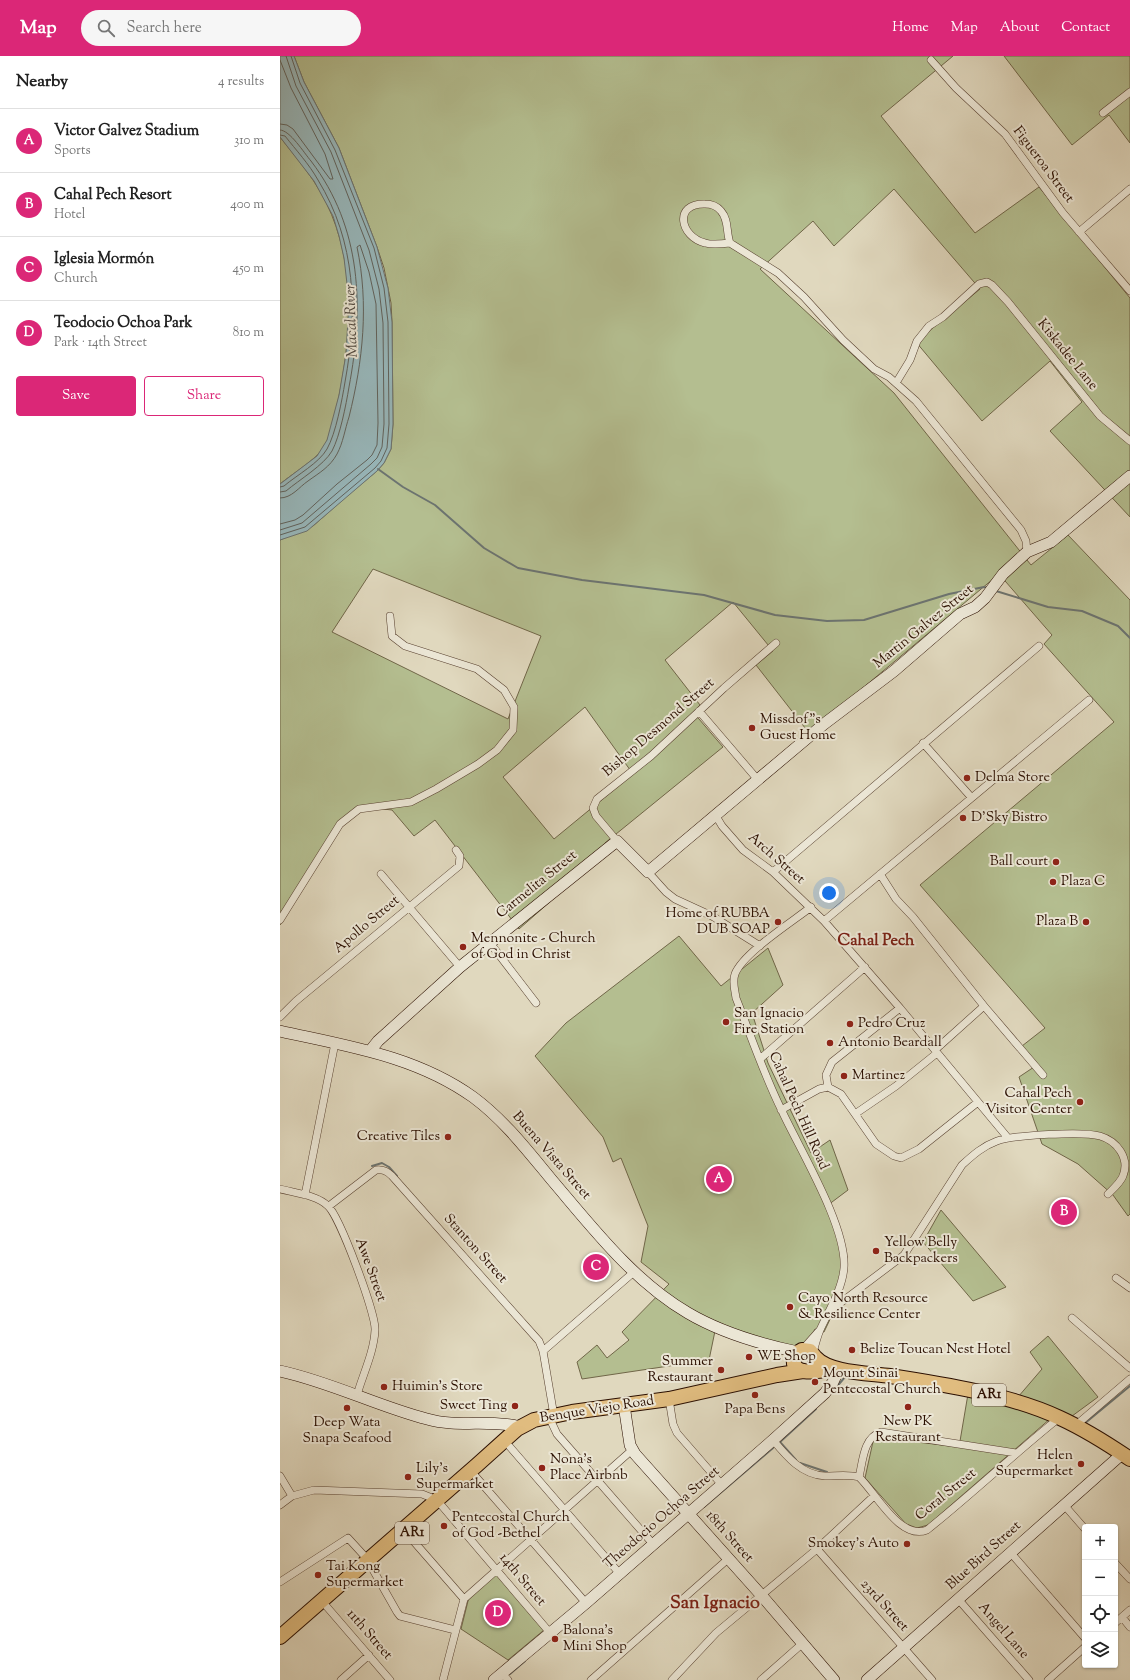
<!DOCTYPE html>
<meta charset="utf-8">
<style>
:root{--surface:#fff;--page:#f6f6f6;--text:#222;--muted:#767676;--line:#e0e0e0;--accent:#db2777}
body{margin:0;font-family:"Sorts Mill Goudy",serif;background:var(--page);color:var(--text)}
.controls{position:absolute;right:12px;bottom:12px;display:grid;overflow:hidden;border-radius:4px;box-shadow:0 1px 3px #0004}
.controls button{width:36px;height:36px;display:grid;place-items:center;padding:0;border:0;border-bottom:1px solid var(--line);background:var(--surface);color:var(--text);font:20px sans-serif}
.you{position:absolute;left:549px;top:837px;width:14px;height:14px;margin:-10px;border:3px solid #fff;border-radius:50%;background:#1a73e8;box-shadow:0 0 0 6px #1a73e833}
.badge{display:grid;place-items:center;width:26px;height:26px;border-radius:50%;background:var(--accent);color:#fff;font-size:13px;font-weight:700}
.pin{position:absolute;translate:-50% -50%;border:2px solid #fff;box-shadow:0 1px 4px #0006}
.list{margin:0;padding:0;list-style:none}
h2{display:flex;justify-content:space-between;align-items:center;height:52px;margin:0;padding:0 16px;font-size:17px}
h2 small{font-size:13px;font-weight:400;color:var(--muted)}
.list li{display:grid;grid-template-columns:26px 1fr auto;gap:12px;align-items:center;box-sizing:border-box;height:64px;padding:0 16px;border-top:1px solid var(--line)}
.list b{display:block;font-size:15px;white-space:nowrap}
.list p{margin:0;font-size:13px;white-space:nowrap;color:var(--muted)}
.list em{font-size:13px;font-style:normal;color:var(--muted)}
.actions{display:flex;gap:8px;padding:12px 16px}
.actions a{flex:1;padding:9px 0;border:1px solid var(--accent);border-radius:4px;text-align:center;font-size:14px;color:var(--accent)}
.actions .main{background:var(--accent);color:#fff}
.icon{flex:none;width:22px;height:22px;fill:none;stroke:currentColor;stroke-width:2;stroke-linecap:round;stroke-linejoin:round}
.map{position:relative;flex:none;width:850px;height:1624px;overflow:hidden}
header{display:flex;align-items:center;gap:24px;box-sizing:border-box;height:56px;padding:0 20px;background:var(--accent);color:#fff}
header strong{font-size:19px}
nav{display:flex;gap:22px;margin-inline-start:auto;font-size:14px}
.search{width:280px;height:36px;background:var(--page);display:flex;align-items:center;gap:10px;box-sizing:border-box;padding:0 14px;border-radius:22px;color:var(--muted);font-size:15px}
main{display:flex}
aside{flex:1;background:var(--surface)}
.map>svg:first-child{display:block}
.green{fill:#b4be90;stroke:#706648;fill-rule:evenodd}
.water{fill:#98b8bc;stroke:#6c7471}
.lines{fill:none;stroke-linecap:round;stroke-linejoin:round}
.shore{stroke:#62645e;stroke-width:1}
.stream{stroke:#6c7471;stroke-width:2}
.street-casing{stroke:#584130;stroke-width:8}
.secondary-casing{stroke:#2b0f00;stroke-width:12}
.highway-casing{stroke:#2b0f00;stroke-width:16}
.street{stroke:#ebe6d5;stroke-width:7}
.secondary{stroke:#ebe6d5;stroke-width:11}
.highway{stroke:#e0bc7f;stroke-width:14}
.poi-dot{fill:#8f2418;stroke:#ebe6d5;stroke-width:1.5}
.labels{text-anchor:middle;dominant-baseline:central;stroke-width:4;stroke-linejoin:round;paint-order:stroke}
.shield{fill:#ebe6d5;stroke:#655040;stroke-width:1}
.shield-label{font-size:13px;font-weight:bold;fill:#2b0f00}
.street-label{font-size:14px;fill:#2b0f00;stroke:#ebe6d5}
.poi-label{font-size:14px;fill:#2b0f00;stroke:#ebe6d5;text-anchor:start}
.water-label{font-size:15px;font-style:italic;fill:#514a42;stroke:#ebe6d5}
.quarter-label{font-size:16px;font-weight:bold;fill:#7a1f14;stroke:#ebe6d5}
.district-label{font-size:18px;font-weight:bold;fill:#7a1f14;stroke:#ebe6d5}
</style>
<header>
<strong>Map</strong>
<div class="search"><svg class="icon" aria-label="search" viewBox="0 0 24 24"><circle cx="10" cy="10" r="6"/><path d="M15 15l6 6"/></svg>Search here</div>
<nav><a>Home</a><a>Map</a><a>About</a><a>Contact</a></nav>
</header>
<main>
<aside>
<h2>Nearby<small>4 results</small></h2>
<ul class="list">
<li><span class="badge">A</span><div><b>Victor Galvez Stadium</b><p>Sports</p></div><em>310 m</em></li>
<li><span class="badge">B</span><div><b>Cahal Pech Resort</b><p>Hotel</p></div><em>400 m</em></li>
<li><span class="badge">C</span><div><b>Iglesia Mormón</b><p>Church</p></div><em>450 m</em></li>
<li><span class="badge">D</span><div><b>Teodocio Ochoa Park</b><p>Park · 14th Street</p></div><em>810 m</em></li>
</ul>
<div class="actions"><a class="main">Save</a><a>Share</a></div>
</aside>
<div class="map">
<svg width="850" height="1624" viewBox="0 0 850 1624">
<rect width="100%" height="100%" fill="#e0d8be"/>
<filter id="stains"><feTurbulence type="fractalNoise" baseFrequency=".005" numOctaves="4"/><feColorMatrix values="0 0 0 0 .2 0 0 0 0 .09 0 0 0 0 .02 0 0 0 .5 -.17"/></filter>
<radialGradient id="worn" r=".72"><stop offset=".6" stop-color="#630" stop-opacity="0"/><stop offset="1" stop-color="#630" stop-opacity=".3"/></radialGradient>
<path class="green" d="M14 0H673L601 60 695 177 759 131 850 242V461L770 375 802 346 770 305 702 365 636 286 700 233 614 133 554 190 533 165 480 213 614 337 751 509 788 479 850 544V1158L848 1160 833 1139 798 1108 762 1088 739 1021 757 1009 742 990 765 972 640 829 834 666 764 588 772 579 719 518 529 677 476 609 493 595 453 546 385 604 420 649 413 656 443 691 325 787 330 793 239 873 155 764 134 780 112 754 86 751 61 770 13 845 0 869V484L33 470 67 440 97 415 104 407 111 393 113 368 112 266 111 247 104 212 97 191 59 92 24 26ZM93 513 261 580 228 663 52 576ZM305 651 353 718 274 783 223 721Z
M724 0H850V87L829 59 792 89Z
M0 81C11 95 23 109 33 124 73 183 74 256 62 324 59 341 52 377 44 391 37 403 12 418 0 428Z
M399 880 441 930 488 892 503 929 472 957 488 1007 531 1097 550 1084 568 1134 548 1149 567 1201 554 1255 544 1276 535 1273 530 1283 517 1291 435 1275 429 1304 302 1323 297 1306 317 1289 327 1302 349 1284 342 1276 389 1228 361 1206 368 1170 341 1102 333 1106 323 1081 255 1000 286 967Z
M661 1154 726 1231 693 1245 643 1186Z
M768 1280 818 1341 788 1363 738 1341 762 1313 750 1296Z
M688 1338 771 1362 648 1469 637 1472 626 1468 585 1422 594 1381 679 1391Z
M217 1517 264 1574 228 1604 181 1573 189 1541Z"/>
<path class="water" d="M0 0H14L24 26 59 92 97 191 108 232 112 266 113 368 111 393 104 407 97 415 27 475 0 484V428L37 400 47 384 59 339 66 298 69 245 64 202 59 180 53 160 34 125 0 81Z"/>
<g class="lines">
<path class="shore" d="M0 4 11 32 45 98 53 123H50L13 73 7 69 0 68
M0 74C10 74 24 97 31 105 82 172 84 251 69 331 66 349 60 380 52 395 44 409 19 424 6 435L0 436
M0 79 5 80C16 94 29 108 38 124 76 186 78 255 65 326 62 344 56 377 47 393 39 407 17 419 4 430L0 431
M0 442C12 442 19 431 28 425 39 417 50 411 57 398 63 387 65 373 69 361 83 305 89 248 77 191L80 189 89 216 96 248 98 367 97 389 92 399 87 404 57 428 23 459 15 464 0 468
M0 474 22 467 91 408 97 402 102 391 104 368 103 267 99 233 89 194 51 96 16 30 6 0
M0 479 25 471 95 412 101 405 107 392 109 368 108 266 104 232 94 192 55 94 20 27 11 0"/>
<path class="stream" d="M98 413 123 431 155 449 204 492 238 512 302 524 424 539 495 559 547 565 584 564 669 538 704 531 708 532
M716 535 768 551 802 555 838 570 850 582
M92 1110 102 1107 109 1111 117 1120
M554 1334 565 1321
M804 1368 850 1330
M500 1386 536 1353
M500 1386 516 1404
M520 1407 547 1416
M424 1451 493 1392
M230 1618 245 1605"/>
<g class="street-casing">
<path id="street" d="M651 4 676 32 725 78 783 157 850 235
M823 57 850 36
M799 176 850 133
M450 187C442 188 432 189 425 187 400 181 393 147 425 148 431 148 437 150 441 155 449 164 446 176 450 187L498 217 524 241 563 284 594 313 609 321 636 345 741 474 746 485 747 496
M616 327 630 304 637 285 649 270 663 261 699 228 707 226 712 229 728 246 820 360 850 385
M419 655 478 724
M643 687 691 741
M436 760 442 770 463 794 493 816 544 865 620 952 728 1082
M337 785 316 760 313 752 317 743 371 700 444 632 496 587
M368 816 386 836 395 843 432 860 480 890
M493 816 759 590
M101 818 180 911
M600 818 616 843 633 861 704 950 763 1019
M531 851C512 866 463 897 455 918 452 926 455 934 456 942 471 980 484 1019 502 1055 520 1094 567 1171 564 1212 562 1234 549 1254 540 1274 537 1281 535 1289 533 1297
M0 864 60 768 79 753 131 746 156 733 198 708 217 694 233 674 234 651 224 634 197 613 125 590 112 580 110 560
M544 865 809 644
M210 887 256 947
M0 961 16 945 179 810 180 800 176 794
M655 994 704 950
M480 1003 585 911
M548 1031 546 1019 552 1006 620 952
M501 1054 539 1033 548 1031 561 1038 596 1088 614 1100 621 1102 639 1093 698 1046
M575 1058 616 1030 657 997
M0 1133C15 1137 37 1139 48 1150 60 1161 96 1258 95 1274 94 1296 83 1318 77 1339
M25 1139 55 987
M49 1150 96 1114C103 1113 107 1115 112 1120L259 1285 263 1295 274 1360
M836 1222 850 1232
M551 1254 624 1199 682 1109C693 1099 703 1090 717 1085 734 1079 803 1075 820 1080 837 1085 850 1102 843 1120 840 1127 833 1133 828 1138
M792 1262 850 1312
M522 1294 538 1276
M263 1295 355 1215
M389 1343 393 1368 397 1377 442 1429
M269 1361 277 1378 373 1488
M795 1370 850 1323
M493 1384C507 1401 522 1419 545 1420 557 1420 568 1418 579 1421 596 1437 620 1485 647 1474 692 1438 734 1398 779 1362
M230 1391 340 1518
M0 1420 12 1440
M196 1421 306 1547
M579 1421C583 1405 583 1382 601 1376L736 1397
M0 1449 12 1440 34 1434 142 1438 157 1444
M162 1450 271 1578
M785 1450 805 1473
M129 1480 184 1543
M537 1493 652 1624
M730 1496 805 1582
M835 1507 850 1523
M92 1512 117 1556 120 1560 175 1574
M0 1526 68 1482 89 1505
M678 1543 749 1624
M47 1551 110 1624
M842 1561 850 1571
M835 1567 850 1554
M222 1617 228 1624
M61 1624 89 1599
M163 1624 184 1543 352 1394
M311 1624 448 1503
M392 1624 436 1577 537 1493 594 1440
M481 1624 523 1587
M768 1624 805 1591"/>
</g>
<g class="secondary-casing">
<path id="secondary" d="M0 975C67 990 136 1000 193 1041 224 1064 247 1094 271 1123 312 1171 353 1225 408 1257 442 1277 480 1288 518 1296
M90 995 98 985 180 911 337 785 368 816 544 668 614 615 680 558 695 551 705 542 723 518 747 496 771 486 850 420
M0 1315C51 1326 97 1350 147 1363 178 1372 210 1363 240 1371
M344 1349 350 1389 355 1398 482 1540 554 1624
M214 1624 306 1547 493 1384 545 1337 553 1326 559 1313
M587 1624 842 1398"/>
</g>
<g class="highway-casing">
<path id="highway" d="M535 1301C549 1317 588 1317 610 1320 662 1328 732 1339 780 1362 804 1373 828 1388 850 1403
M535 1309V1301L530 1295 522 1294C518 1296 515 1299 514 1303 511 1322 543 1314 553 1313
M0 1581 197 1409 237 1373 254 1364 292 1356 389 1343 497 1319 523 1315"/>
</g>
<use href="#street" class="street"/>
<use href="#secondary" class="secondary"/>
<use href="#highway" class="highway"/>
</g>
<g class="poi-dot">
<circle cx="472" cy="672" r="4"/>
<circle cx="687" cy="722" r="4"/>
<circle cx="683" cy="762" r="4"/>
<circle cx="776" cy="806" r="4"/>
<circle cx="773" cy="826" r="4"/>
<circle cx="498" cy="866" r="4"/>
<circle cx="806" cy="866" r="4"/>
<circle cx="183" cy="891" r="4"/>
<circle cx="446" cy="966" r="4"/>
<circle cx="570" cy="968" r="4"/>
<circle cx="550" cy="987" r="4"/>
<circle cx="564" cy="1020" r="4"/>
<circle cx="800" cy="1046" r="4"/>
<circle cx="168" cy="1081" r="4"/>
<circle cx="596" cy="1195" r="4"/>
<circle cx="510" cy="1251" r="4"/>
<circle cx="572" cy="1294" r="4"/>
<circle cx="469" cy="1301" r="4"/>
<circle cx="441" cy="1314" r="4"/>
<circle cx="535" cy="1326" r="4"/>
<circle cx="104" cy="1331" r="4"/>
<circle cx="475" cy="1339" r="4"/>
<circle cx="235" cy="1350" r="4"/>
<circle cx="628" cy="1351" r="4"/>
<circle cx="67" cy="1352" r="4"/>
<circle cx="801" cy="1408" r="4"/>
<circle cx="262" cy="1412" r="4"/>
<circle cx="128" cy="1421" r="4"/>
<circle cx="164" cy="1470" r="4"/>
<circle cx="627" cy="1488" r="4"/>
<circle cx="38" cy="1519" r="4"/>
<circle cx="275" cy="1583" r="4"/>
</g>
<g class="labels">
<g class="shield">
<rect x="692" y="1328" width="34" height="22" rx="3"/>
<rect x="115" y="1466" width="34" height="22" rx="3"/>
</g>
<g class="shield-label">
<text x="709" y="1339">AR1</text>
<text x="132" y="1477">AR1</text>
</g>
<g class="street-label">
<text transform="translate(763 109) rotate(53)">Figueroa Street</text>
<text transform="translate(787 299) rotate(51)">Kiskadee Lane</text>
<text transform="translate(644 571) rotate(-39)">Martin Galvez Street</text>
<text transform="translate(379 672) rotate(-41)">Bishop Desmond Street</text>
<text transform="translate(496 803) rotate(41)">Arch Street</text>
<text transform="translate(257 829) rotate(-39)">Carmelita Street</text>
<text transform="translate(87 869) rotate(-40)">Apollo Street</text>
<text transform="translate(518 1055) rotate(66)">Cahal Pech Hill Road</text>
<text transform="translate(271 1100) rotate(49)">Buena Vista Street</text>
<text transform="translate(195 1193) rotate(48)">Stanton Street</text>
<text transform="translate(90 1214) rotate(70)">Awe Street</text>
<text transform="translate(317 1354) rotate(-9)">Benque Viejo Road</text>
<text transform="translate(666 1439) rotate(-39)">Coral Street</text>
<text transform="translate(382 1462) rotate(-41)">Theodocio Ochoa Street</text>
<text transform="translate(449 1481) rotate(48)">18th Street</text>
<text transform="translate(704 1500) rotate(-42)">Blue Bird Street</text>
<text transform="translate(242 1524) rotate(50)">14th Street</text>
<text transform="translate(604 1550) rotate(48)">23rd Street</text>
<text transform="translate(723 1575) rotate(49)">Angel Lane</text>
<text transform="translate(89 1579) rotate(49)">11th Street</text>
</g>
<g class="poi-label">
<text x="480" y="664">Missdof"s<tspan x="480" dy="16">Guest Home</tspan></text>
<text x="695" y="722">Delma Store</text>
<text x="691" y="762">D’Sky Bistro</text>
<text x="768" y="806" text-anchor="end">Ball court</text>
<text x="781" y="826">Plaza C</text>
<text x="490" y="858" text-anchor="end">Home of RUBBA<tspan x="490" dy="16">DUB SOAP</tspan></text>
<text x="798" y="866" text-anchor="end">Plaza B</text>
<text x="191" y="883">Mennonite - Church<tspan x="191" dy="16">of God in Christ</tspan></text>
<text x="454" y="958">San Ignacio<tspan x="454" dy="16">Fire Station</tspan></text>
<text x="578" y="968">Pedro Cruz</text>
<text x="558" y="987">Antonio Beardall</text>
<text x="572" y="1020">Martinez</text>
<text x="792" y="1038" text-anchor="end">Cahal Pech<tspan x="792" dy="16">Visitor Center</tspan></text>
<text x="160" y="1081" text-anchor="end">Creative Tiles</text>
<text x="604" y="1187">Yellow Belly<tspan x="604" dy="16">Backpackers</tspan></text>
<text x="518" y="1243">Cayo North Resource<tspan x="518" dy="16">&amp; Resilience Center</tspan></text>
<text x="580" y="1294">Belize Toucan Nest Hotel</text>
<text x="477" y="1301">WE Shop</text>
<text x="433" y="1306" text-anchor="end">Summer<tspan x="433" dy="16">Restaurant</tspan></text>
<text x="543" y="1318">Mount Sinai<tspan x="543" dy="16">Pentecostal Church</tspan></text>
<text x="112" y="1331">Huimin's Store</text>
<text x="227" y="1350" text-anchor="end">Sweet Ting</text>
<text x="475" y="1354" text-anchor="middle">Papa Bens</text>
<text x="628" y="1366" text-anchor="middle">New PK<tspan x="628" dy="16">Restaurant</tspan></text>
<text x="67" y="1367" text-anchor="middle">Deep Wata<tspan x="67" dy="16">Snapa Seafood</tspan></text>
<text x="793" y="1400" text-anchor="end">Helen<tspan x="793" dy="16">Supermarket</tspan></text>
<text x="270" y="1404">Nona's<tspan x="270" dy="16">Place Airbnb</tspan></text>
<text x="136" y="1413">Lily's<tspan x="136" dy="16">Supermarket</tspan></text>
<text x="172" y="1462">Pentecostal Church<tspan x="172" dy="16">of God -Bethel</tspan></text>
<text x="619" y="1488" text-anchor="end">Smokey's Auto</text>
<text x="46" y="1511">Tai Kong<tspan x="46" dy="16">Supermarket</tspan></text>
<text x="283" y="1575">Balona's<tspan x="283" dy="16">Mini Shop</tspan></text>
</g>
<g class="water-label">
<text transform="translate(72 265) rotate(-92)">Macal River</text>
</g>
<g class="quarter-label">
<text x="596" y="885">Cahal Pech</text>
</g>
<g class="district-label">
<text x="435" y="1548">San Ignacio</text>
</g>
</g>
<rect width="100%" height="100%" filter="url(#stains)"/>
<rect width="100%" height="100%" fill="url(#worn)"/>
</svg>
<div class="controls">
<button>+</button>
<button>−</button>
<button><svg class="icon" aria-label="locate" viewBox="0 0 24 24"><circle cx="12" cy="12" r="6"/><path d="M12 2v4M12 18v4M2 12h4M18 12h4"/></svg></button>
<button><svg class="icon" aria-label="layers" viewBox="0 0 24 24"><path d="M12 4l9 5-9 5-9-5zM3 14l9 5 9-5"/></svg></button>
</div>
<div class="you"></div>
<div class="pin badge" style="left:439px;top:1123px">A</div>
<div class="pin badge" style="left:784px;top:1156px">B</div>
<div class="pin badge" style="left:316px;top:1211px">C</div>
<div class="pin badge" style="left:218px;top:1557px">D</div>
</div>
</main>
